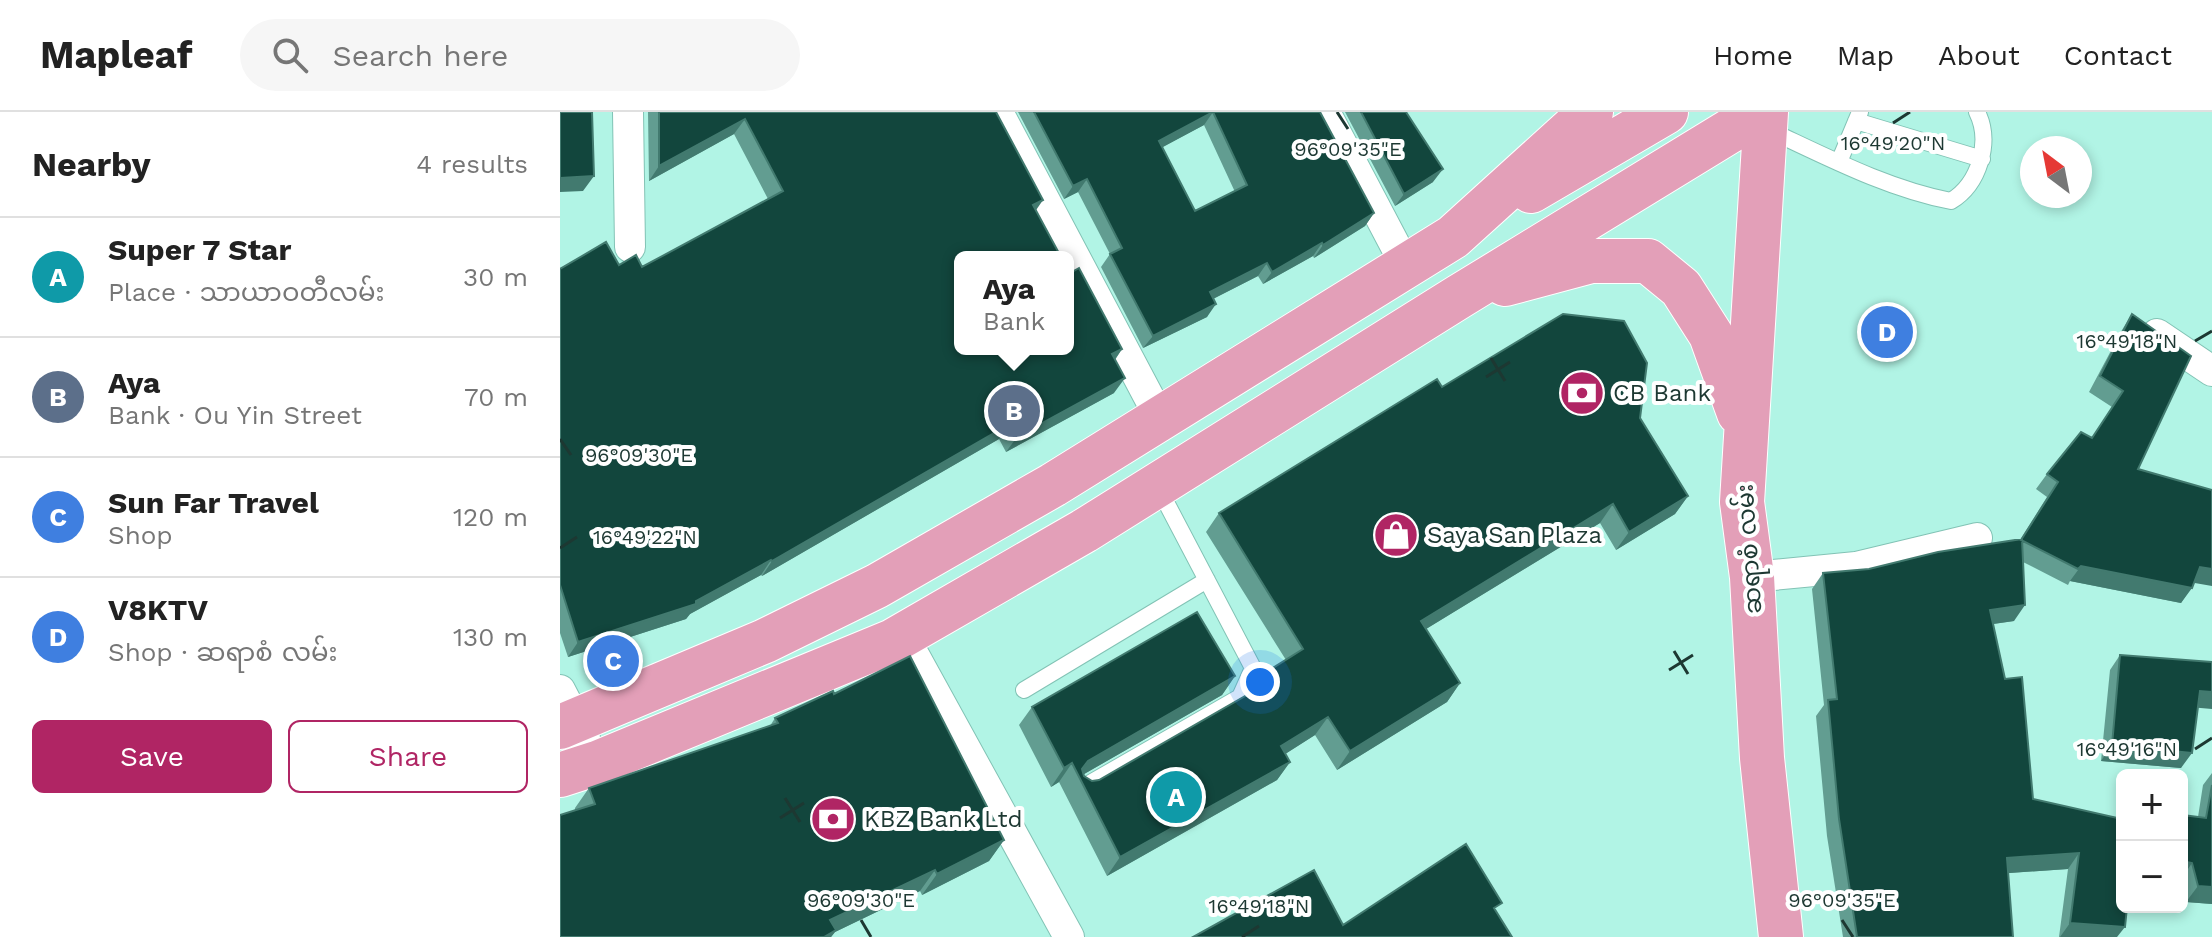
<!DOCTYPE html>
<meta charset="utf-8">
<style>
:root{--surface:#fff;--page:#f6f6f6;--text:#222;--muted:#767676;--line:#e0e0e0;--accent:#b02564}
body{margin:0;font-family:"Work Sans","Noto Sans Myanmar",sans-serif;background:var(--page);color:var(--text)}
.controls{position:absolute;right:24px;bottom:24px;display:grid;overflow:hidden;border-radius:12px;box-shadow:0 4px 12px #0003}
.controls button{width:72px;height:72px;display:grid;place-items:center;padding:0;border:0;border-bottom:2px solid var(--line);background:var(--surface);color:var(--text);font:40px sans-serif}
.compass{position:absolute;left:1460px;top:24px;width:72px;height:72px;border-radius:50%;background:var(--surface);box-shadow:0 4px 12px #0003;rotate:328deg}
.you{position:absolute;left:700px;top:570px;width:28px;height:28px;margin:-20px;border:6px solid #fff;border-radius:50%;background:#1a73e8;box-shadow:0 0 0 12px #1a73e833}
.badge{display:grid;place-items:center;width:52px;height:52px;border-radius:50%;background:var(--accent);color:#fff;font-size:26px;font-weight:700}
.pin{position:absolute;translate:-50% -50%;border:4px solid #fff;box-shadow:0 2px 8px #0006}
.popup{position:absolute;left:394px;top:139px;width:120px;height:104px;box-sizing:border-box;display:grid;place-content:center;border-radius:12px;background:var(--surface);filter:drop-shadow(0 2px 6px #0005);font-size:26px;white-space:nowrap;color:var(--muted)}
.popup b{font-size:30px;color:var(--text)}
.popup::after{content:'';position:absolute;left:50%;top:100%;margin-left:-16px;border:16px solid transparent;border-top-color:var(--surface)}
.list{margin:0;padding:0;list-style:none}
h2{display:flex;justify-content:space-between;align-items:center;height:104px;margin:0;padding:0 32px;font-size:34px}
h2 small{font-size:26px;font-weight:400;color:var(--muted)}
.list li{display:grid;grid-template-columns:52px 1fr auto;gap:24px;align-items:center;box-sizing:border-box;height:120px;padding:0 32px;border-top:2px solid var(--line)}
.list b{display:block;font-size:30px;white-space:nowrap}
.list p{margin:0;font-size:26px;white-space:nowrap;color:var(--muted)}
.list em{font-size:26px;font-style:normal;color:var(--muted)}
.actions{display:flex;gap:16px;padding:24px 32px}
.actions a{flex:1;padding:18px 0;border:2px solid var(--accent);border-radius:12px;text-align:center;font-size:28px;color:var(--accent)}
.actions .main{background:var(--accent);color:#fff}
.icon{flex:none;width:44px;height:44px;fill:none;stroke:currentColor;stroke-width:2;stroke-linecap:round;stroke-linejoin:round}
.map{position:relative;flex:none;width:1652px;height:825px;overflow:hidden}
header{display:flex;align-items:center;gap:48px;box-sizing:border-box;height:112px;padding:0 40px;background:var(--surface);border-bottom:2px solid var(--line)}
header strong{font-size:38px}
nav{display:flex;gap:44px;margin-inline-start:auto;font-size:28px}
.search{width:560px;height:72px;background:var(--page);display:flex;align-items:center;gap:20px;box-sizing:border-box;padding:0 28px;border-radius:44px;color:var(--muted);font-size:30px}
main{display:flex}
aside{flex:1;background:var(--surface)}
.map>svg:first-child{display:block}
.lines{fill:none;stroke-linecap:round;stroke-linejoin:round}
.lane-casing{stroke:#82c3b5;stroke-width:18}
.street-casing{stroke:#82c3b5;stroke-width:32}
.primary-casing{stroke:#fff;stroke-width:46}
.lane{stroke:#fff;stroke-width:16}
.street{stroke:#fff;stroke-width:30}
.primary{stroke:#e39fb8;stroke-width:44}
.wall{fill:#629d91;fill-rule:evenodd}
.shaded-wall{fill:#427a6f}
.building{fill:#12463d;stroke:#427a6f;stroke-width:2;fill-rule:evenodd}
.ticks{fill:none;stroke:#1d3832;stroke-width:3}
.labels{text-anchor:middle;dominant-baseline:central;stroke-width:8;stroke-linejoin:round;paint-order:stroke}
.poi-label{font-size:24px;fill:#1d3832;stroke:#fff;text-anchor:start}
.street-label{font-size:24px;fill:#1d3832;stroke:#fff}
.ticks-label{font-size:20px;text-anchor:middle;fill:#1d3832;stroke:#fff;stroke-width:8;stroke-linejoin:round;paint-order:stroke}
</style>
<header>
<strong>Mapleaf</strong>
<div class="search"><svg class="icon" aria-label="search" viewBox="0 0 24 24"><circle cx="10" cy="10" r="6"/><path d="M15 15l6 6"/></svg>Search here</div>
<nav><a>Home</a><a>Map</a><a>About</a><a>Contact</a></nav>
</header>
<main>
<aside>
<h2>Nearby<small>4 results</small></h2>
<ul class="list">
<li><span class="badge" style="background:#0f9aa8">A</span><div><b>Super 7 Star</b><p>Place · သာယာဝတီလမ်း</p></div><em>30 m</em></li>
<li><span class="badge" style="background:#5c6f8a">B</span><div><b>Aya</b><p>Bank · Ou Yin Street</p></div><em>70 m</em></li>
<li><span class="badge" style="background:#3f7fe0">C</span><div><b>Sun Far Travel</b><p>Shop</p></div><em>120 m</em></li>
<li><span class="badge" style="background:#3f7fe0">D</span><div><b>V8KTV</b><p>Shop · ဆရာစံ လမ်း</p></div><em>130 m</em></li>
</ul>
<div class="actions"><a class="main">Save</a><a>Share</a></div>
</aside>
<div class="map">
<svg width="1652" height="825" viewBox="0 0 1652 825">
<rect width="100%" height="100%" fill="#b1f4e5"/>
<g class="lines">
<g class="lane-casing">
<path id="lane" d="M1296 9 1422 47
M1209 18C1267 45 1328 77 1391 89 1419 72 1432 30 1417 0
M1279 50 1300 0
M464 578 647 468
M520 677 680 585 693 556 598 375"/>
</g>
<g class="street-casing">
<path id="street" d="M68 0 70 135
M438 0 601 308
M765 0 846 154
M1597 222 1652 259
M1192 465 1296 455 1417 426
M343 523 509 825
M0 578 25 626"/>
</g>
<g class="primary-casing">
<path id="primary" d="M1206 0 1182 390 1192 465 1202 646 1221 825
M971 79 1106 0
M945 172 1031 149H1088L1121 176 1151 223 1179 301
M0 615 205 529 317 474 493 373 893 125 1031 0
M0 663 37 651 333 529 524 419 900 184 1201 0"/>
</g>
<use href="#lane" class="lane"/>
<use href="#street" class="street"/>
<use href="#primary" class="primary"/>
</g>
<path class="wall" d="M88 0H436L400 145 562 237 555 248 554 281 446 340 439 327 202 464 201 463 130 502 126 507 8 545 0 521V157L59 153 82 155 208 87 174 22 89 69Z
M458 0H760L814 101 805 114 754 146 753 144 703 172 698 164 653 187 647 205 583 236 541 155 550 142 518 80 504 87ZM644 13 675 80 635 99 602 35Z
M785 0H846L873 70 835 94Z
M1572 202 1578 357 1634 471 1621 491 1510 469 1508 473 1463 450 1454 509 1433 512 1473 687 1562 707 1557 825H1499L1508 757 1448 761 1453 825H1283L1267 724 1256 604 1264 593 1252 477 1263 461 1309 457 1460 428 1487 385 1476 377 1487 362 1532 326 1552 295 1529 280 1562 218Z
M882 275 1080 306 1128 384 1115 402 1056 438 1040 411 866 517 900 571 887 590 777 658 755 623 725 642 730 650 717 668 547 764 499 670 491 675 459 613 472 595 675 564 662 583 524 662V664L532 669 539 668 695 578 708 559 726 548 646 420 659 401Z
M1560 543 1638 595 1621 656 1541 649 1550 558Z
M274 582 444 728 429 749 362 783 360 779 275 820 271 825H0L15 696 29 676 210 614 215 606Z
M1652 661V792L1626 790 1622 772V703L1638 705 1643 673Z"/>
<path class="shaded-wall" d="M653 0 644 13 590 42 599 29Z
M185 7 174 22 89 69 99 54Z
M883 57 873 70 835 94 844 82Z
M34 64 23 79 0 80V66Z
M527 67 518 80 504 87 513 74Z
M483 88 472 104 473 93Z
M814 101 805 114 754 146 763 133Z
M762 131 753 144 703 172 712 160Z
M707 151 698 164 641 193 650 180Z
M656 192 647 205 583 236 593 224Z
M562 237 551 253 552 242Z
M565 266 554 281 446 340 457 325Z
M450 312 439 327 202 464 212 449Z
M1128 384 1115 402 1056 438 1069 420Z
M1053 392 1040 411 848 528 861 509Z
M211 448 201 463 130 502 126 507 8 545 18 530 136 489Z
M1521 454 1632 476 1621 491 1510 469Z
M1640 455 1652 457V474L1629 470Z
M1465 493 1454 509 1419 514 1430 498Z
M675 564 662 583 519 665 518 662 528 649Z
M900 571 887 590 777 658 790 639Z
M1640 579 1652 580V597L1629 595Z
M768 605 755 623 708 653 721 634Z
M1552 633 1632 641 1621 656 1541 649Z
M730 650 717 668 547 764 560 745Z
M512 651 499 670 491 675 504 656Z
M444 728 429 749 362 783 377 762Z
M1519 741 1508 757 1436 762 1447 746Z
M1622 749 1632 751 1622 766Z
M375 758 360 779 275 820 271 825H264L270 808Z
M1638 774 1652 775V792L1626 790Z
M1510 811 1565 815 1557 825H1500Z"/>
<path class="building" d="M0 0H32L34 64 0 66Z
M99 0H436L483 88 473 93 501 145H400V237H508V157L510 161 519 156 562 237 552 242 565 266 457 325 450 312 212 449 211 448 136 489V492L18 530 0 473V157L46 130 59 153 76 143 82 155 223 79 185 7 99 54Z
M474 0H760L814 101 763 133 762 131 712 160 707 151 650 180 656 192 593 224 550 142 562 136 527 67 513 74ZM653 0 687 73 635 99 599 29Z
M801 0H846L883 57 844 82Z
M1003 202 1064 209 1087 251 1080 306 1128 384 1069 420 1053 392 861 509 900 571 790 639 768 605 721 634 730 650 560 745 512 651 504 656 472 595 637 500 675 564 528 649 522 657 524 664 532 669 539 668 699 576 708 559 743 537 659 401 877 267 882 275Z
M1572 202 1631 244 1578 357 1652 378V457L1640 455 1632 476 1521 454 1518 457 1461 428 1498 370 1487 362 1521 320 1532 326 1563 279 1540 264Z
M1462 427 1465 493 1430 498 1445 567 1462 565 1473 687 1562 707V795H1567L1565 815 1510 811 1519 741 1447 746 1453 825H1297L1279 707 1268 588 1277 587 1263 461 1309 457 1378 440Z
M1560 543 1652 550V580L1640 579 1632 641 1552 633Z
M350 544 444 728 377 762 375 758 270 808 276 818 264 825H0V703L35 692 29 676 218 611 215 606 273 579 274 582Z
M1652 673V775L1638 774 1632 751 1622 749V703L1646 706Z
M906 732 942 791 934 796 952 825H633L754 758 783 813Z"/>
<path class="ticks" d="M777 0 788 17M1333 11 1350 0M1635 229 1652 219M931 246 945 269M926 265 950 250M0 327 11 343M0 436 17 425M1114 539 1128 562M1109 558 1133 543M1635 637 1652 626M225 686 240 710M220 706 244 691M301 808 311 825M1282 808 1293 825M682 825 699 814"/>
<defs>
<g id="bank-disc" transform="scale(2.3)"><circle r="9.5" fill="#b02564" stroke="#fff"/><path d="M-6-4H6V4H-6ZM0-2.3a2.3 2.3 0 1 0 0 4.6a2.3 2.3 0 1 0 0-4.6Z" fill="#fff"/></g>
<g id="shop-disc" transform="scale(2.3)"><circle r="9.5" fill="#b02564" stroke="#fff"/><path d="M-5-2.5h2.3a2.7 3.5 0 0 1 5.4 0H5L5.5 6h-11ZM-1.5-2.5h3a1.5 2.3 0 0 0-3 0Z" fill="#fff"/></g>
</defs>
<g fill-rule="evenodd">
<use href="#bank-disc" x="1022" y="281"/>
<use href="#shop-disc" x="836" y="423"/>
<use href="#bank-disc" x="273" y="707"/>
</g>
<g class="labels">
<g class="poi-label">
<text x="1053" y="281">CB Bank</text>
<text x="867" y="423">Saya San Plaza</text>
<text x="304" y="707">KBZ Bank Ltd</text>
</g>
<g class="street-label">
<text transform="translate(1189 437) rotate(-94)">ဆရာစံ လမ်း</text>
</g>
</g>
<g class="ticks-label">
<text x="1333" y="38">16°49'20"N</text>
<text x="788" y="44">96°09'35"E</text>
<text x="1567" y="236">16°49'18"N</text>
<text x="79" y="350">96°09'30"E</text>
<text x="85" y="432">16°49'22"N</text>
<text x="1567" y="644">16°49'16"N</text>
<text x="301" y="795">96°09'30"E</text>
<text x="1282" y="795">96°09'35"E</text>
<text x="699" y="801">16°49'18"N</text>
</g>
</svg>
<div class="controls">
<button>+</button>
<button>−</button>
</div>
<svg class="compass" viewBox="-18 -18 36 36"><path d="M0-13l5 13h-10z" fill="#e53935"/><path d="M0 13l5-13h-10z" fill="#767676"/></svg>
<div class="you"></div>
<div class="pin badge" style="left:616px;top:685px;background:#0f9aa8">A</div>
<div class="pin badge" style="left:454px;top:299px;background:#5c6f8a">B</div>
<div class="popup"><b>Aya</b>Bank</div>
<div class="pin badge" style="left:53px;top:549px;background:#3f7fe0">C</div>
<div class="pin badge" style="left:1327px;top:220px;background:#3f7fe0">D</div>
</div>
</main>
